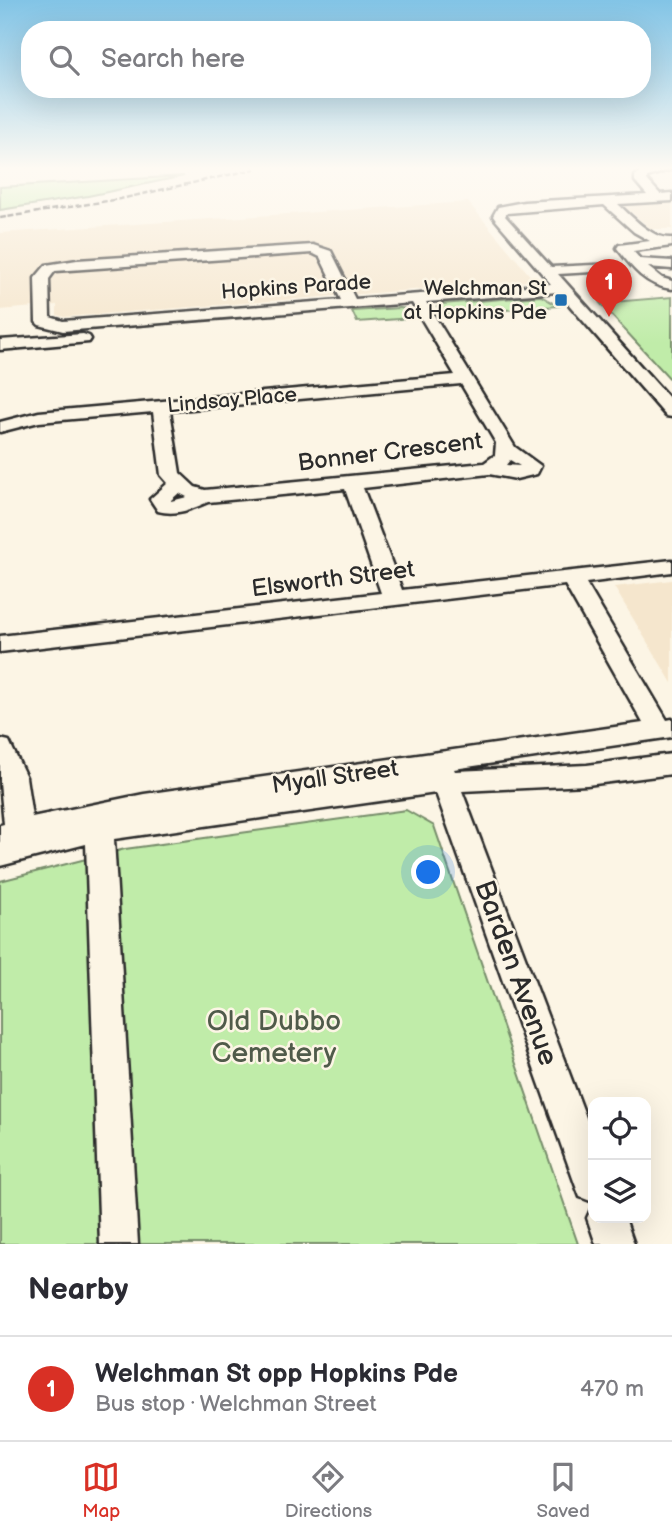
<!DOCTYPE html>
<meta charset="utf-8">
<style>
:root{--surface:#fff;--page:#f7f7f7;--text:#2b2b33;--muted:#7c7c81;--line:#e1e1e2;--accent:#d93025}
body{margin:0;font-family:"Balsamiq Sans",sans-serif;background:var(--page);color:var(--text)}
.controls{position:absolute;right:21px;bottom:21px;display:grid;overflow:hidden;border-radius:14px;box-shadow:0 7px 28px #0002}
.controls button{width:63px;height:63px;display:grid;place-items:center;padding:0;border:0;border-bottom:2px solid var(--line);background:var(--surface);color:var(--text);font:35px sans-serif}
.you{position:absolute;left:429px;top:873px;width:24px;height:24px;margin:-18px;border:5px solid #fff;border-radius:50%;background:#1a73e8;box-shadow:0 0 0 10px #1a73e833}
.badge{display:grid;place-items:center;width:46px;height:46px;border-radius:50%;background:var(--accent);color:#fff;font-size:23px;font-weight:700}
.pin{position:absolute;translate:-50% -58px;filter:drop-shadow(0 2px 4px #0008)}
.pin::after{content:'';position:absolute;top:37px;width:24px;height:21px;background:inherit;clip-path:polygon(0 0,100% 0,50% 100%)}
.list{margin:0;padding:0;list-style:none}
h2{display:flex;justify-content:space-between;align-items:center;height:91px;margin:0;padding:0 28px;font-size:30px}
h2 small{font-size:23px;font-weight:400;color:var(--muted)}
.list li{display:grid;grid-template-columns:46px 1fr auto;gap:21px;align-items:center;box-sizing:border-box;height:105px;padding:0 28px;border-top:2px solid var(--line)}
.list b{display:block;font-size:26px;white-space:nowrap}
.list p{margin:0;font-size:23px;white-space:nowrap;color:var(--muted)}
.list em{font-size:23px;font-style:normal;color:var(--muted)}
.icon{flex:none;width:38px;height:38px;fill:none;stroke:currentColor;stroke-width:2;stroke-linecap:round;stroke-linejoin:round}
.map{position:relative;flex:none;width:672px;height:1244px;overflow:hidden}
.search{position:absolute;background:var(--surface);box-shadow:0 7px 28px #0002;left:21px;right:21px;top:21px;height:77px;display:flex;align-items:center;gap:18px;box-sizing:border-box;padding:0 24px;border-radius:28px;color:var(--muted);font-size:26px}
.sheet{height:196px;background:var(--surface)}
nav{display:flex;justify-content:space-around;align-items:center;box-sizing:border-box;height:98px;border-top:2px solid var(--line);background:var(--surface);font-size:19px;color:var(--muted)}
nav a{display:grid;justify-items:center;gap:4px}
nav .on{color:var(--accent)}
.map>svg:first-child{display:block}
.built{fill:#f5e6cd}
.green{fill:#c0eca9;stroke:#768c6a;stroke-width:2}
.lines{fill:none;stroke-linecap:round;stroke-linejoin:round}
.minor-casing{stroke:#2b2b2b;stroke-width:5}
.minor{fill:#fcf5e5;fill-rule:evenodd}
.rail{stroke:#2b2b2b;stroke-width:2.5;stroke-dasharray:6 2.5;stroke-linecap:butt}
.poi-dot{fill:#1f6fb2;stroke:#fcf5e5;stroke-width:2.5}
.labels{text-anchor:middle;dominant-baseline:central;stroke-width:5;stroke-linejoin:round;paint-order:stroke}
.far-street-label{font-size:21px;fill:#2b2b2b;stroke:#fcf5e5}
.far-poi-label{font-size:21px;fill:#2b2b2b;stroke:#fcf5e5;text-anchor:end}
.street-label{font-size:24px;fill:#2b2b2b;stroke:#fcf5e5}
.near-street-label{font-size:28px;fill:#2b2b2b;stroke:#fcf5e5}
.near-park-label{font-size:28px;fill:#505b4a;stroke:#fcf5e5}
</style>
<div class="map">
<svg width="672" height="1244" viewBox="0 0 672 1244">
<rect width="100%" height="100%" fill="#fcf5e5"/>
<filter id="ink" filterUnits="userSpaceOnUse"><feTurbulence type="fractalNoise" baseFrequency=".0143" numOctaves="2"/><feDisplacementMap in="SourceGraphic" scale="14" xChannelSelector="R" yChannelSelector="G"/><feConvolveMatrix kernelMatrix="1 2 1 2 8 2 1 2 1" color-interpolation-filters="sRGB"/></filter>
<g filter="url(#ink)">
<path class="built" d="M468 202 533 279 529 281 64 317 57 315V305L0 310V233Z
M672 202V229H651L624 206Z
M672 580V683L614 587Z"/>
<path class="green" d="M184 176 88 196 0 210V187Z
M541 296 558 306 439 315 437 307 442 304Z
M672 297V381L600 303Z
M400 308 407 309 412 318 357 322 352 311Z
M406 810 434 826 578 1244H0V881L125 849Z"/>
<g class="lines">
<g class="minor-casing">
<path id="minor" d="M643 169H672L647 177V180L660 194 672 193V201L618 204C631 216 653 240 672 238V246L633 251 640 259 672 261V269L648 267 662 278 672 281V289C646 286 632 268 617 248L619 245 650 241 634 232 604 205 507 213 505 216 551 267 614 264V270L609 271 558 274 672 401V417L666 416 558 292 426 302 515 447 541 466 537 474 516 479 489 474 363 488 402 590 672 560V572L586 583 667 720 672 719V737L454 769 455 771 587 765 672 754V774L587 785 462 791 593 1136V1202L580 1197 575 1184 436 793 114 839 138 1244H100L86 844 0 866V825L4 824 0 783V739L9 741 26 777 32 817 144 794 643 723 565 585 0 652V636L381 593 345 489 208 502C192 509 176 516 158 511L150 499 168 483 161 475 153 412 39 422 0 432V422L39 412 455 375 412 303 63 331 39 325 36 322 35 278 46 265 77 260 313 245 331 251 355 299 551 284 495 219 493 216 498 207 524 202 647 195 635 181V176ZM312 253 320 257 341 300 63 321 50 317 49 279 55 271ZM461 384 496 443 495 455 484 463 205 490 195 487 180 473 170 411ZM510 460 520 466 506 465ZM179 493 187 497 171 501V500Z
M83 334 89 336 91 339 89 342 0 350V340Z
M593 1205V1218H625L634 1244H596L587 1218Z"/>
</g>
<use href="#minor" class="minor"/>
<path class="rail" d="M0 218 120 199 255 169"/>
</g>
</g>
<linearGradient id="sky" x2="0" y2="1"><stop stop-color="#82c4e6"/><stop offset="0.49" stop-color="#fefaf3"/><stop offset="1" stop-color="#fefaf3" stop-opacity="0"/></linearGradient>
<rect width="672" height="343" fill="url(#sky)"/>
<rect class="poi-dot" x="554" y="293" width="14" height="14" rx="3.5"/>
<g class="labels">
<g class="far-street-label">
<text transform="translate(296 287) rotate(-4)">Hopkins Parade</text>
<text transform="translate(232 400) rotate(-5)">Lindsay Place</text>
</g>
<g class="far-poi-label">
<text x="547" y="288">Welchman St<tspan x="547" dy="24">at Hopkins Pde</tspan></text>
</g>
<g class="street-label">
<text transform="translate(390 452) rotate(-7)">Bonner Crescent</text>
<text transform="translate(333 579) rotate(-7)">Elsworth Street</text>
<text transform="translate(335 777) rotate(-8)">Myall Street</text>
</g>
<g class="near-street-label">
<text transform="translate(516 973) rotate(70)">Barden Avenue</text>
</g>
<g class="near-park-label">
<text x="274" y="1021">Old Dubbo<tspan x="274" dy="32">Cemetery</tspan></text>
</g>
</g>
</svg>
<div class="controls">
<button><svg class="icon" aria-label="locate" viewBox="0 0 24 24"><circle cx="12" cy="12" r="6"/><path d="M12 2v4M12 18v4M2 12h4M18 12h4"/></svg></button>
<button><svg class="icon" aria-label="layers" viewBox="0 0 24 24"><path d="M12 4l9 5-9 5-9-5zM3 14l9 5 9-5"/></svg></button>
</div>
<div class="you"></div>
<div class="pin badge" style="left:609px;top:317px">1</div>
<div class="search"><svg class="icon" aria-label="search" viewBox="0 0 24 24"><circle cx="10" cy="10" r="6"/><path d="M15 15l6 6"/></svg>Search here</div>
</div>
<section class="sheet">
<h2>Nearby<small></small></h2>
<ul class="list">
<li><span class="badge">1</span><div><b>Welchman St opp Hopkins Pde</b><p>Bus stop · Welchman Street</p></div><em>470 m</em></li>
</ul>
</section>
<nav>
<a class="on"><svg class="icon" aria-label="map" viewBox="0 0 24 24"><path d="M3 6l6-2 6 2 6-2v14l-6 2-6-2-6 2zM9 4v14M15 6v14"/></svg>Map</a>
<a><svg class="icon" aria-label="directions" viewBox="0 0 24 24"><path d="M12 3l9 9-9 9-9-9zM9 14v-3h6M13 9l2 2-2 2"/></svg>Directions</a>
<a><svg class="icon" aria-label="saved" viewBox="0 0 24 24"><path d="M7 4h10v16l-5-4-5 4z"/></svg>Saved</a>
</nav>
